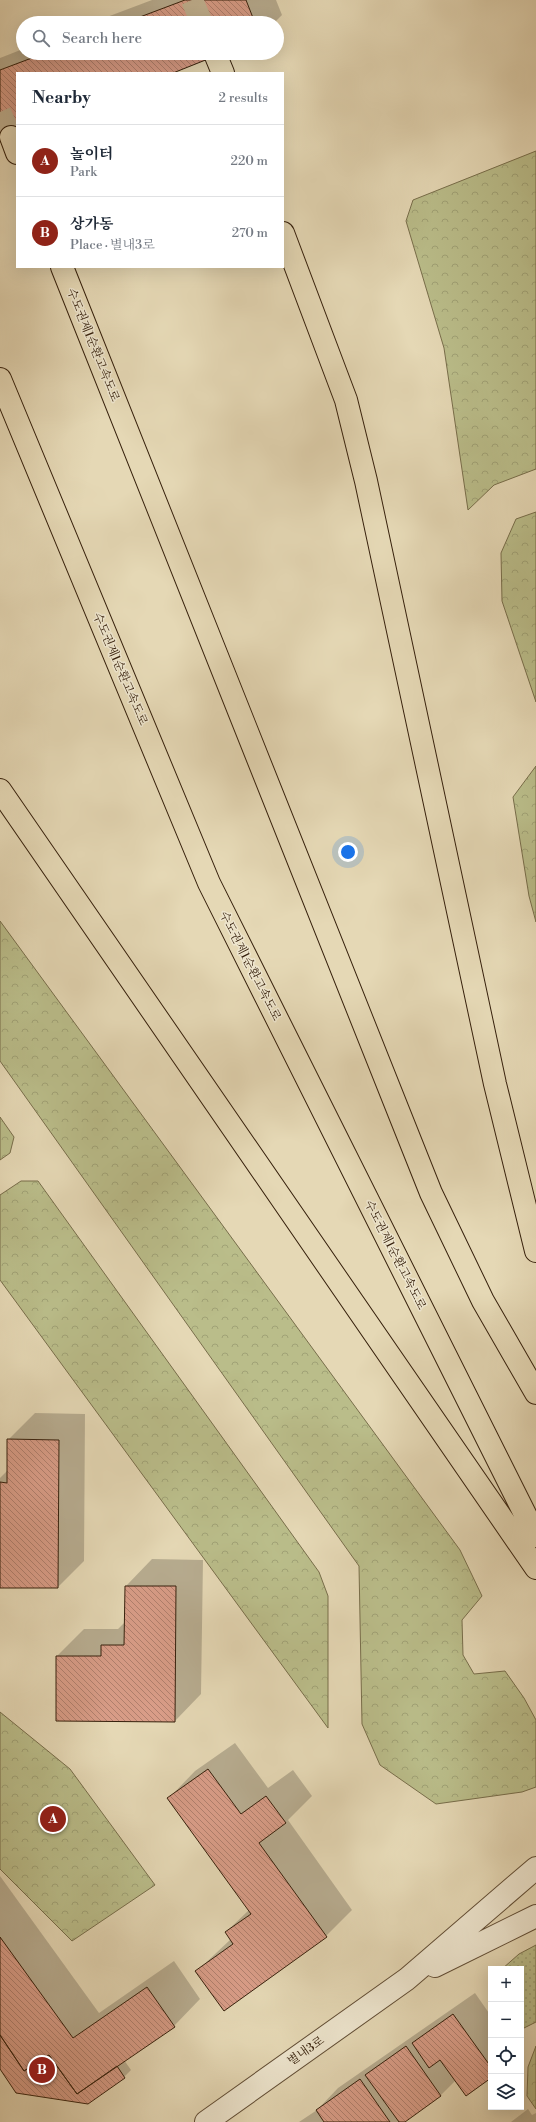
<!DOCTYPE html>
<meta charset="utf-8">
<style>
:root{--surface:#fff;--page:#f6f6f7;--text:#1f2937;--muted:#747a83;--line:#e0e1e3;--accent:#8f2418}
body{margin:0;font-family:"Libre Bodoni","Noto Serif KR",serif;background:var(--page);color:var(--text)}
.controls{position:absolute;right:12px;bottom:12px;display:grid;overflow:hidden;border-radius:0px;box-shadow:0 4px 16px #0002}
.controls button{width:36px;height:36px;display:grid;place-items:center;padding:0;border:0;border-bottom:1px solid var(--line);background:var(--surface);color:var(--text);font:20px sans-serif}
.you{position:absolute;left:348px;top:852px;width:14px;height:14px;margin:-10px;border:3px solid #fff;border-radius:50%;background:#1a73e8;box-shadow:0 0 0 6px #1a73e833}
.badge{display:grid;place-items:center;width:26px;height:26px;border-radius:50%;background:var(--accent);color:#fff;font-size:13px;font-weight:700}
.pin{position:absolute;translate:-50% -50%;border:2px solid #fff;box-shadow:0 1px 4px #0006}
.list{margin:0;padding:0;list-style:none}
h2{display:flex;justify-content:space-between;align-items:center;height:52px;margin:0;padding:0 16px;font-size:17px}
h2 small{font-size:13px;font-weight:400;color:var(--muted)}
.list li{display:grid;grid-template-columns:26px 1fr auto;gap:12px;align-items:center;box-sizing:border-box;height:72px;padding:0 16px;border-top:1px solid var(--line)}
.list b{display:block;font-size:15px;white-space:nowrap}
.list p{margin:0;font-size:13px;white-space:nowrap;color:var(--muted)}
.list em{font-size:13px;font-style:normal;color:var(--muted)}
.icon{flex:none;width:22px;height:22px;fill:none;stroke:currentColor;stroke-width:2;stroke-linecap:round;stroke-linejoin:round}
.map{position:relative;flex:none;width:536px;height:2122px;overflow:hidden}
.search{position:absolute;background:var(--surface);box-shadow:0 4px 16px #0002;left:16px;top:16px;width:268px;height:44px;display:flex;align-items:center;gap:10px;box-sizing:border-box;padding:0 14px;border-radius:22px;color:var(--muted);font-size:15px}
.panel{position:absolute;background:var(--surface);box-shadow:0 4px 16px #0002;left:16px;top:72px;width:268px;height:196px;border-radius:0px}
.map>svg:first-child{display:block}
.grass{fill:url(#grass-dots);stroke:#786e4b}
.forest{fill:url(#forest-crowns);stroke:#786e4b}
.shadow{fill:#0003}
.building{fill:url(#building-back-hatch);stroke:#36200c}
.lines{fill:none;stroke-linecap:round;stroke-linejoin:round}
.highway-tunnel{stroke:#c2b393;stroke-width:22;stroke-dasharray:22 11;stroke-linecap:butt}
.street-casing{stroke:#624e36;stroke-width:24}
.highway-casing{stroke:#36200c;stroke-width:24}
.street{stroke:#eee6cf;stroke-width:22}
.highway{stroke:#e5d8b5;stroke-width:22}
.labels{text-anchor:middle;dominant-baseline:central;stroke-width:3;stroke-linejoin:round;paint-order:stroke}
.street-label{font-size:12px;fill:#36200c;stroke:#eee6cf}
</style>
<div class="map">
<svg width="536" height="2122" viewBox="0 0 536 2122">
<defs>
<pattern id="grass-dots" width="8" height="8" patternUnits="userSpaceOnUse"><rect width="8" height="8" fill="#babd8a"/><path d="M2 2h.1M6 6h.1" fill="none" stroke="#a0a276" stroke-width="1.8" stroke-linecap="round"/></pattern>
<pattern id="forest-crowns" width="20" height="18" patternUnits="userSpaceOnUse"><rect width="20" height="18" fill="#babd8a"/><path d="M2 6a3 3 0 1 1 6 0M12 15a3 3 0 1 1 6 0" fill="none" stroke="#a0a276"/></pattern>
<pattern id="building-back-hatch" width="6" height="6" patternUnits="userSpaceOnUse"><rect width="6" height="6" fill="#d99d88"/><path d="M-1 5l2 2M0 0l6 6M5-1l2 2" fill="none" stroke="#b1806e"/></pattern>
</defs>
<rect width="100%" height="100%" fill="#e5d8b5"/>
<filter id="stains"><feTurbulence type="fractalNoise" baseFrequency=".005" numOctaves="4"/><feColorMatrix values="0 0 0 0 .2 0 0 0 0 .09 0 0 0 0 .02 0 0 0 .5 -.17"/></filter>
<radialGradient id="worn" r=".72"><stop offset=".6" stop-color="#630" stop-opacity="0"/><stop offset="1" stop-color="#630" stop-opacity=".3"/></radialGradient>
<path class="grass" d="M536 1945V2022L524 2028 521 2027V1969H502L519 1954Z"/>
<path class="forest" d="M536 151V469L494 485 468 510 444 348 406 221 413 200Z
M536 512V702L502 601 501 553 516 519Z
M536 766V922L529 896 513 797Z
M0 921 460 1550 482 1596 462 1620 463 1655 474 1674 505 1671 524 1698 536 1720V1787L522 1792 436 1804 380 1765 362 1724 359 1566 0 1061Z
M0 1117 14 1137 10 1153 0 1160Z
M21 1181H38L319 1572 328 1596V1728L0 1280V1195Z
M0 1712 70 1769 155 1885 72 1941 0 1869Z
M536 2046V2109L527 2096 528 2067Z"/>
<path class="shadow" d="M152 0H276L282 15 274 23H91Z
M23 49V53H219L169 73H17L0 141V58Z
M35 1413 85 1414 84 1561 58 1587H0V1478L8 1470V1440Z
M152 1559 203 1560 201 1694 175 1721 57 1656 84 1629H118L125 1622 126 1586Z
M235 1743 268 1788 293 1770 312 1796 288 1820 352 1910 326 1936 197 1971 231 1939 226 1932 249 1910 169 1798 195 1771Z
M0 1876 99 2013 174 1961 200 1999 174 2026 124 2060 131 2070 124 2077 0 2068Z
M475 1993 491 2016V2077L456 2080 441 2095 403 2122H299L317 2110 338 2088Z
M528 2109 532 2115 536 2113V2122H511Z"/>
<path class="building" d="M185 0H246L255 23H124Z
M45 53H223L173 73H17V135L0 142V70Z
M7 1439 59 1440 58 1588H0V1482L7 1483Z
M125 1586H176L175 1722 56 1721V1656H101V1645H124Z
M208 1769 241 1814 266 1796 286 1823 259 1843 327 1937 224 2011 195 1971 233 1944 225 1932 251 1914 167 1798Z
M0 1937 73 2038 147 1987 175 2027 77 2094 49 2055 24 2071 0 2035Z
M453 2014 491 2067V2078L466 2096 440 2060 429 2068 412 2043Z
M0 2035 24 2071 49 2055 77 2094 117 2066 125 2078 88 2104 16 2093 0 2069Z
M406 2046 441 2096 405 2122H399L365 2075Z
M360 2079 390 2122H324L316 2110Z"/>
<g class="lines">
<path class="highway-tunnel" d="M192 0 202 23
M0 112 11 137"/>
<g class="street-casing">
<path id="street" d="M435 1966 536 1916
M206 2122 407 1979 536 1868"/>
</g>
<g class="highway-casing">
<path id="highway" d="M216 56 223 73
M11 137 17 153
M283 233 346 400 366 481 495 1084 536 1251
M62 267 431 1193 483 1301 536 1393
M0 379 209 883 536 1536
M0 790 536 1568"/>
</g>
<use href="#street" class="street"/>
<use href="#highway" class="highway"/>
</g>
<g class="labels">
<g class="street-label">
<text transform="translate(93 345) rotate(68)">수도권제1순환고속도로</text>
<text transform="translate(120 669) rotate(67)">수도권제1순환고속도로</text>
<text transform="translate(250 966) rotate(63)">수도권제1순환고속도로</text>
<text transform="translate(395 1255) rotate(63)">수도권제1순환고속도로</text>
<text transform="translate(306 2051) rotate(-35)">별내3로</text>
</g>
</g>
<rect width="100%" height="100%" filter="url(#stains)"/>
<rect width="100%" height="100%" fill="url(#worn)"/>
</svg>
<div class="controls">
<button>+</button>
<button>−</button>
<button><svg class="icon" aria-label="locate" viewBox="0 0 24 24"><circle cx="12" cy="12" r="6"/><path d="M12 2v4M12 18v4M2 12h4M18 12h4"/></svg></button>
<button><svg class="icon" aria-label="layers" viewBox="0 0 24 24"><path d="M12 4l9 5-9 5-9-5zM3 14l9 5 9-5"/></svg></button>
</div>
<div class="you"></div>
<div class="pin badge" style="left:53px;top:1819px">A</div>
<div class="pin badge" style="left:42px;top:2070px">B</div>
<div class="search"><svg class="icon" aria-label="search" viewBox="0 0 24 24"><circle cx="10" cy="10" r="6"/><path d="M15 15l6 6"/></svg>Search here</div>
<section class="panel">
<h2>Nearby<small>2 results</small></h2>
<ul class="list">
<li><span class="badge">A</span><div><b>놀이터</b><p>Park</p></div><em>220 m</em></li>
<li><span class="badge">B</span><div><b>상가동</b><p>Place · 별내3로</p></div><em>270 m</em></li>
</ul>
</section>
</div>
